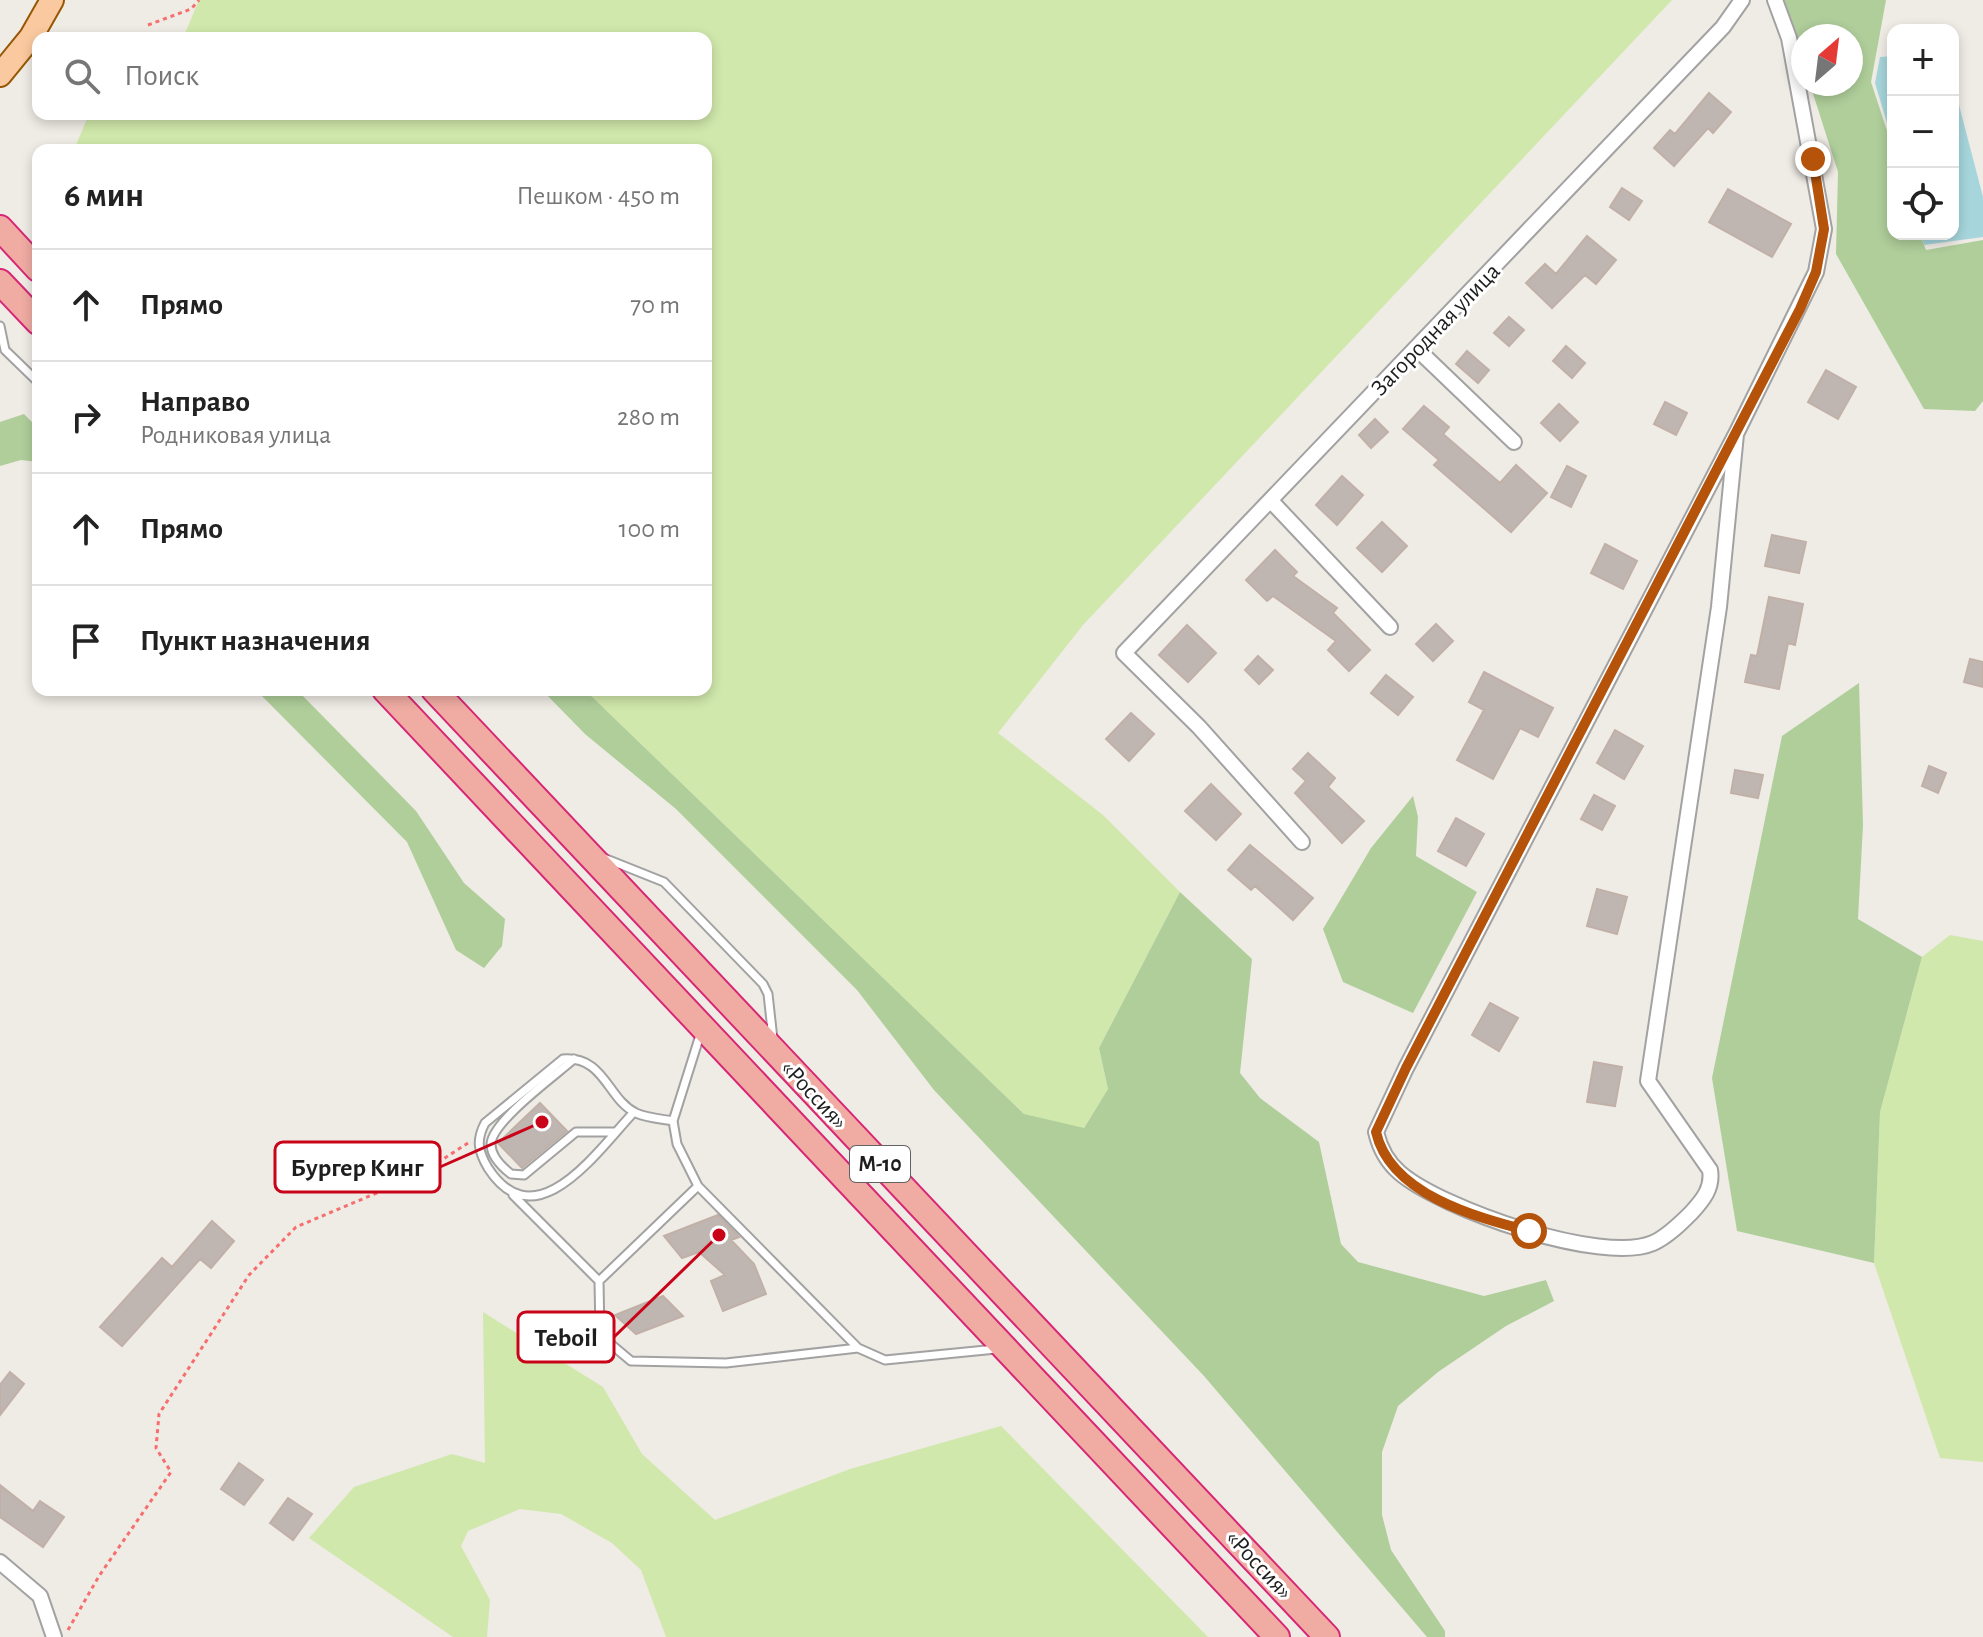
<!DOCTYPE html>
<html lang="ru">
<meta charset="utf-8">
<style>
:root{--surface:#fff;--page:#f6f6f6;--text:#222;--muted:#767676;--line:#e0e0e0}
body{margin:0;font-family:"Alegreya Sans",sans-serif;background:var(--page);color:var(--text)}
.controls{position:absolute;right:24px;top:24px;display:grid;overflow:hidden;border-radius:16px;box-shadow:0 4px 12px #0003}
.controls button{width:72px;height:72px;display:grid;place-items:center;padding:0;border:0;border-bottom:2px solid var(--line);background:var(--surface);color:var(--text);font:40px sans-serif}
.compass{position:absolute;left:1791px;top:24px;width:72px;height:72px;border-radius:50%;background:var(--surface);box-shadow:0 4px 12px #0003;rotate:28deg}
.stop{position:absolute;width:24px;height:24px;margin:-18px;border:6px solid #b45309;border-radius:50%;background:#fff}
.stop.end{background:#b45309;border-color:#fff;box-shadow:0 2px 8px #0008}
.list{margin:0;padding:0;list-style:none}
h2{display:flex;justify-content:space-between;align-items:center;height:104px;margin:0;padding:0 32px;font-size:34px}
h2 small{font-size:26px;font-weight:400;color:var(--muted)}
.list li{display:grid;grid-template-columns:52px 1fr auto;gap:24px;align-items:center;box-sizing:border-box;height:112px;padding:0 32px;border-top:2px solid var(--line)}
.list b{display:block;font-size:30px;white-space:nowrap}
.list p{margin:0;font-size:26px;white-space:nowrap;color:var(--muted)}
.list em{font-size:26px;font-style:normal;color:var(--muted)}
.icon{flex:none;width:44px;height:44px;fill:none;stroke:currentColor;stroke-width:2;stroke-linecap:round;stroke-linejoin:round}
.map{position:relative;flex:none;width:1983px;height:1637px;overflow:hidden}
.search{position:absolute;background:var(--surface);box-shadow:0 4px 12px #0003;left:32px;top:32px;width:680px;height:88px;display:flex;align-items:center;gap:20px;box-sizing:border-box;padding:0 28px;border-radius:16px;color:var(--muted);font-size:30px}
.panel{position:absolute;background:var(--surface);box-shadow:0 4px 12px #0003;left:32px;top:144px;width:680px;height:552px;border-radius:16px}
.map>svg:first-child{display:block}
.grass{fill:#d0e8ab}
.forest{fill:#afce9a}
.water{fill:#a6d5dc}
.building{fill:#c0b6b1;stroke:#c1b0a7;stroke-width:2}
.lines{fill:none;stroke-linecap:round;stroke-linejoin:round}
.service-casing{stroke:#a2a2a2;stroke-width:11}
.minor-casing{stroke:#a2a2a2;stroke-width:18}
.primary-casing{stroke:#965603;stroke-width:26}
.trunk-casing{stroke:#d72776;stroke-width:28}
.path{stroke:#f76e6e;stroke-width:3;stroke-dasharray:4 4;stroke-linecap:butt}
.service{stroke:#fff;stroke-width:7}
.minor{stroke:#fff;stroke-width:14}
.primary{stroke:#fac99f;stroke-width:22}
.trunk{stroke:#f0aca3;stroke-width:24}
.route{stroke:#b45309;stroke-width:10}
.labels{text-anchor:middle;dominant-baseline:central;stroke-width:6;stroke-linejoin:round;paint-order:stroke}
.shield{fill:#fff;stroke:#626262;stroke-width:2}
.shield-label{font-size:22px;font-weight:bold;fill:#1e1e1e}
.street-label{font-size:24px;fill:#1e1e1e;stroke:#fff}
.leader{fill:none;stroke:#c90419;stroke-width:3}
.callout-dot{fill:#c90419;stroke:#fff;stroke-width:3}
.callout{fill:#fff;stroke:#c90419;stroke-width:3}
.callout-label{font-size:26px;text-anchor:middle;font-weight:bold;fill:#1e1e1e}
</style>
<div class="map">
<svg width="1983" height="1637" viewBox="0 0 1983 1637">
<rect width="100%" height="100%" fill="#efebe5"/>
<path class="grass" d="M199 0H1672L1083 625 998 733 1103 815 1180 892 1099 1048 1108 1089 1083 1129 1024 1114 585 690H706V150H74L89 114H706V38H183Z
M1950 935 1983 941V1462L1940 1458 1874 1263 1880 1112 1922 957Z
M483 1312 603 1387 642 1454 715 1520 850 1469 1001 1426 1208 1637H666L641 1570 612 1543 561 1514 520 1509 468 1531 461 1546 490 1600 487 1637H453L309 1538 354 1487 452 1454 485 1463Z"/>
<path class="forest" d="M1784 0H1886L1871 82 1893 149V234H1920L1926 250 1983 240V401L1975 411 1924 409 1836 254 1838 172 1810 84H1851V36H1803V62Z
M24 414 38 428V462L21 460 0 466V422Z
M1859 683 1863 825 1858 919 1922 957 1880 1112 1874 1263 1737 1231 1712 1078 1782 736Z
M256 690H297L416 811 464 883 505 919 502 946 484 968 456 950 407 842Z
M542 690H585L1024 1114 1084 1128 1108 1089 1099 1048 1180 892 1252 959 1240 1073 1260 1098 1319 1142 1341 1244 1358 1262 1484 1296 1546 1280 1554 1301 1506 1326 1438 1372 1398 1406 1382 1452V1515L1391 1550 1445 1631V1637H1427L1204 1376 934 1090 857 990 676 809 585 734Z
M1413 796 1418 817 1416 856 1477 892 1413 1013 1343 982 1323 929 1371 848Z"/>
<path class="water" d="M1893 56V143L1875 83 1880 57Z
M1953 82 1983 197V237L1924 245 1921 234H1953Z"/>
<path class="building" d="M1709 93 1731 112 1713 133 1708 128 1674 166 1654 148 1670 130 1675 134Z
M1622 188 1642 201 1629 220 1610 207Z
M1728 189 1791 224 1772 257 1709 222Z
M1587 236 1616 260 1596 284 1585 275 1552 308 1526 283 1545 264 1556 274Z
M1509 317 1524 330 1509 346 1494 333Z
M1566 346 1585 363 1572 378 1553 361Z
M1467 351 1489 370 1478 383 1456 364Z
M1826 370 1856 387 1838 419 1808 402Z
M1665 402 1687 413 1676 435 1654 424Z
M1559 404 1578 422 1560 441 1541 423Z
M1424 406 1449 427 1443 434 1500 483 1516 465 1547 493 1511 532 1434 465 1439 460 1403 429Z
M1375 419 1388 432 1371 448 1359 435Z
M1567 466 1586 476 1571 507 1551 497Z
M1342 476 1363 495 1337 525 1316 505Z
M1382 522 1407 546 1382 572 1357 548Z
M1772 535 1806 542 1799 573 1765 566Z
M1605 544 1637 561 1623 589 1591 573Z
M1275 550 1297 572 1293 576 1337 608 1333 613 1370 650 1349 671 1328 650 1336 641 1273 596 1267 601 1246 580Z
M1769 597 1803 604 1795 645 1788 643 1779 689 1745 682 1751 655 1757 656Z
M1436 624 1453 641 1433 661 1416 644Z
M1187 625 1216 653 1188 682 1159 655Z
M1258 656 1273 670 1259 684 1245 670Z
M1970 659 1983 662V687L1964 682Z
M1484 672 1553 708 1538 737 1520 728 1493 779 1457 760 1484 710 1469 702Z
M1386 675 1413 697 1398 715 1371 693Z
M1131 713 1154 734 1129 761 1106 739Z
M1615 730 1643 746 1624 779 1597 763Z
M1308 753 1335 778 1328 787 1364 821 1342 843 1295 793 1306 781 1293 769Z
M1929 766 1946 773 1938 793 1922 786Z
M1735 770 1763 775 1758 798 1731 793Z
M1211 784 1241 814 1216 840 1185 811Z
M1594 795 1615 806 1602 830 1581 819Z
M1456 818 1484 834 1466 866 1438 851Z
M1250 845 1313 898 1293 920 1255 886 1251 890 1228 870Z
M1597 889 1627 897 1617 934 1587 926Z
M1490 1003 1518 1018 1499 1051 1472 1035Z
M1594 1062 1622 1067 1615 1106 1587 1102Z
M540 1103 567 1131 522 1168 498 1143Z
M718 1215 739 1237 731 1240 754 1264 766 1294 723 1311 711 1281 725 1275 699 1252 682 1258 664 1236Z
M212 1221 234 1241 211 1268 200 1259 122 1346 100 1327 162 1258 172 1267Z
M663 1296 683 1316 636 1334 615 1315Z
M10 1372 24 1384 0 1415V1385Z
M239 1463 263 1480 244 1505 221 1489Z
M0 1485 33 1511 40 1501 64 1517 43 1547 0 1517Z
M288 1498 312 1514 293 1540 270 1523Z"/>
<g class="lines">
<g class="service-casing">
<path id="service" d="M0 326 5 350 38 382
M604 858 664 882 763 984 768 994 773 1039
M701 1032 673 1121 677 1144 698 1186 858 1348 885 1360 996 1349
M574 1059C556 1075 492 1121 491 1144 491 1156 502 1167 511 1174L524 1175 576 1132H615
M634 1112C598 1150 536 1242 488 1168 478 1151 476 1140 485 1123L563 1059C605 1056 607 1099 636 1113 647 1118 662 1119 673 1121
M698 1186 599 1281 600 1335 631 1361 726 1363 858 1348
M513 1195 599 1281"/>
</g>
<g class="minor-casing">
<path id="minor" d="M1417 349 1514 442
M1736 434 1406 1068 1376 1132C1380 1149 1387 1162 1400 1173 1442 1209 1602 1265 1653 1243 1667 1237 1681 1223 1691 1213 1703 1200 1713 1188 1710 1170L1648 1081 1719 607 1736 434 1816 272 1824 229 1789 38 1775 0
M1272 502 1390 627
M1302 842 1199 727 1124 653 1723 27 1742 0
M0 1562 40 1596 54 1637"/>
</g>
<g class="primary-casing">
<path id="primary" d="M0 75 31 37 52 0"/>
</g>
<g class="trunk-casing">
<path id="trunk" d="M0 228 38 269
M0 282 38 322
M385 690 1277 1637
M434 690 1327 1637"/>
</g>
<path class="path" d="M148 25 191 9 199 0
M68 1630 99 1576 171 1472 156 1448 159 1414 249 1275 296 1227 417 1176 468 1143"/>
<use href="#service" class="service"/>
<use href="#minor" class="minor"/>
<use href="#primary" class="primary"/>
<use href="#trunk" class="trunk"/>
</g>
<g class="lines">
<path class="route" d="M1529 1231C1475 1217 1390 1194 1376 1132L1406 1068 1800 309 1816 272 1824 229 1813 159"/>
</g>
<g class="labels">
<rect class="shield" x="850" y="1146" width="60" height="36" rx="6"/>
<g class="shield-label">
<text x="880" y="1164">М-10</text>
</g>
<g class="street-label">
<text transform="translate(1436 330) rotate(-46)">Загородная улица</text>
<text transform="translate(814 1095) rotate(47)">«Россия»</text>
<text transform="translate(1259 1565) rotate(47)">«Россия»</text>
</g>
</g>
<path class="leader" d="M542 1122L440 1167M719 1235L614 1337"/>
<g class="callout-dot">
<circle cx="542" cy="1122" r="8"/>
<circle cx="719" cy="1235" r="8"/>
</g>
<g class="callout">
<rect x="275" y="1142" width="165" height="50" rx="8"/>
<rect x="518" y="1312" width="96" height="50" rx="8"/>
</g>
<g class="callout-label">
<text x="357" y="1176">Бургер Кинг</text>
<text x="566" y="1346">Teboil</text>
</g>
</svg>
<div class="controls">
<button>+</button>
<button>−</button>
<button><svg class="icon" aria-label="locate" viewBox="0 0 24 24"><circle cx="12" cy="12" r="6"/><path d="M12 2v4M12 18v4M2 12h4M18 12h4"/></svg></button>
</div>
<svg class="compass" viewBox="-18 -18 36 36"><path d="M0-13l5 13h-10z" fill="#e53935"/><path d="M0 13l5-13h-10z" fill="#767676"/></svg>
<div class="stop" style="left:1529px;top:1231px"></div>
<div class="stop end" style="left:1813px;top:159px"></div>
<div class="search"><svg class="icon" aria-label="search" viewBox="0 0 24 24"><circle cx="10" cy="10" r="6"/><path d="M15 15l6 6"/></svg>Поиск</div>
<section class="panel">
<h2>6 мин<small>Пешком · 450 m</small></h2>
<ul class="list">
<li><svg class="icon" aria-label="ahead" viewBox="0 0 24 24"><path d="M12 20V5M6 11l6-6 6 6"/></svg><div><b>Прямо</b></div><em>70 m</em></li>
<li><svg class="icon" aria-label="right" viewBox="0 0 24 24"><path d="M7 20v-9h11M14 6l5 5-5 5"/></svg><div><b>Направо</b><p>Родниковая улица</p></div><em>280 m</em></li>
<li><svg class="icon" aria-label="ahead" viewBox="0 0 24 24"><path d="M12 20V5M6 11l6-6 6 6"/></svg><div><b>Прямо</b></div><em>100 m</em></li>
<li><svg class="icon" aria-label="arrive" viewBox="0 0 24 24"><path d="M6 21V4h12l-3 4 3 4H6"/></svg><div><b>Пункт назначения</b></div></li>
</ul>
</section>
</div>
